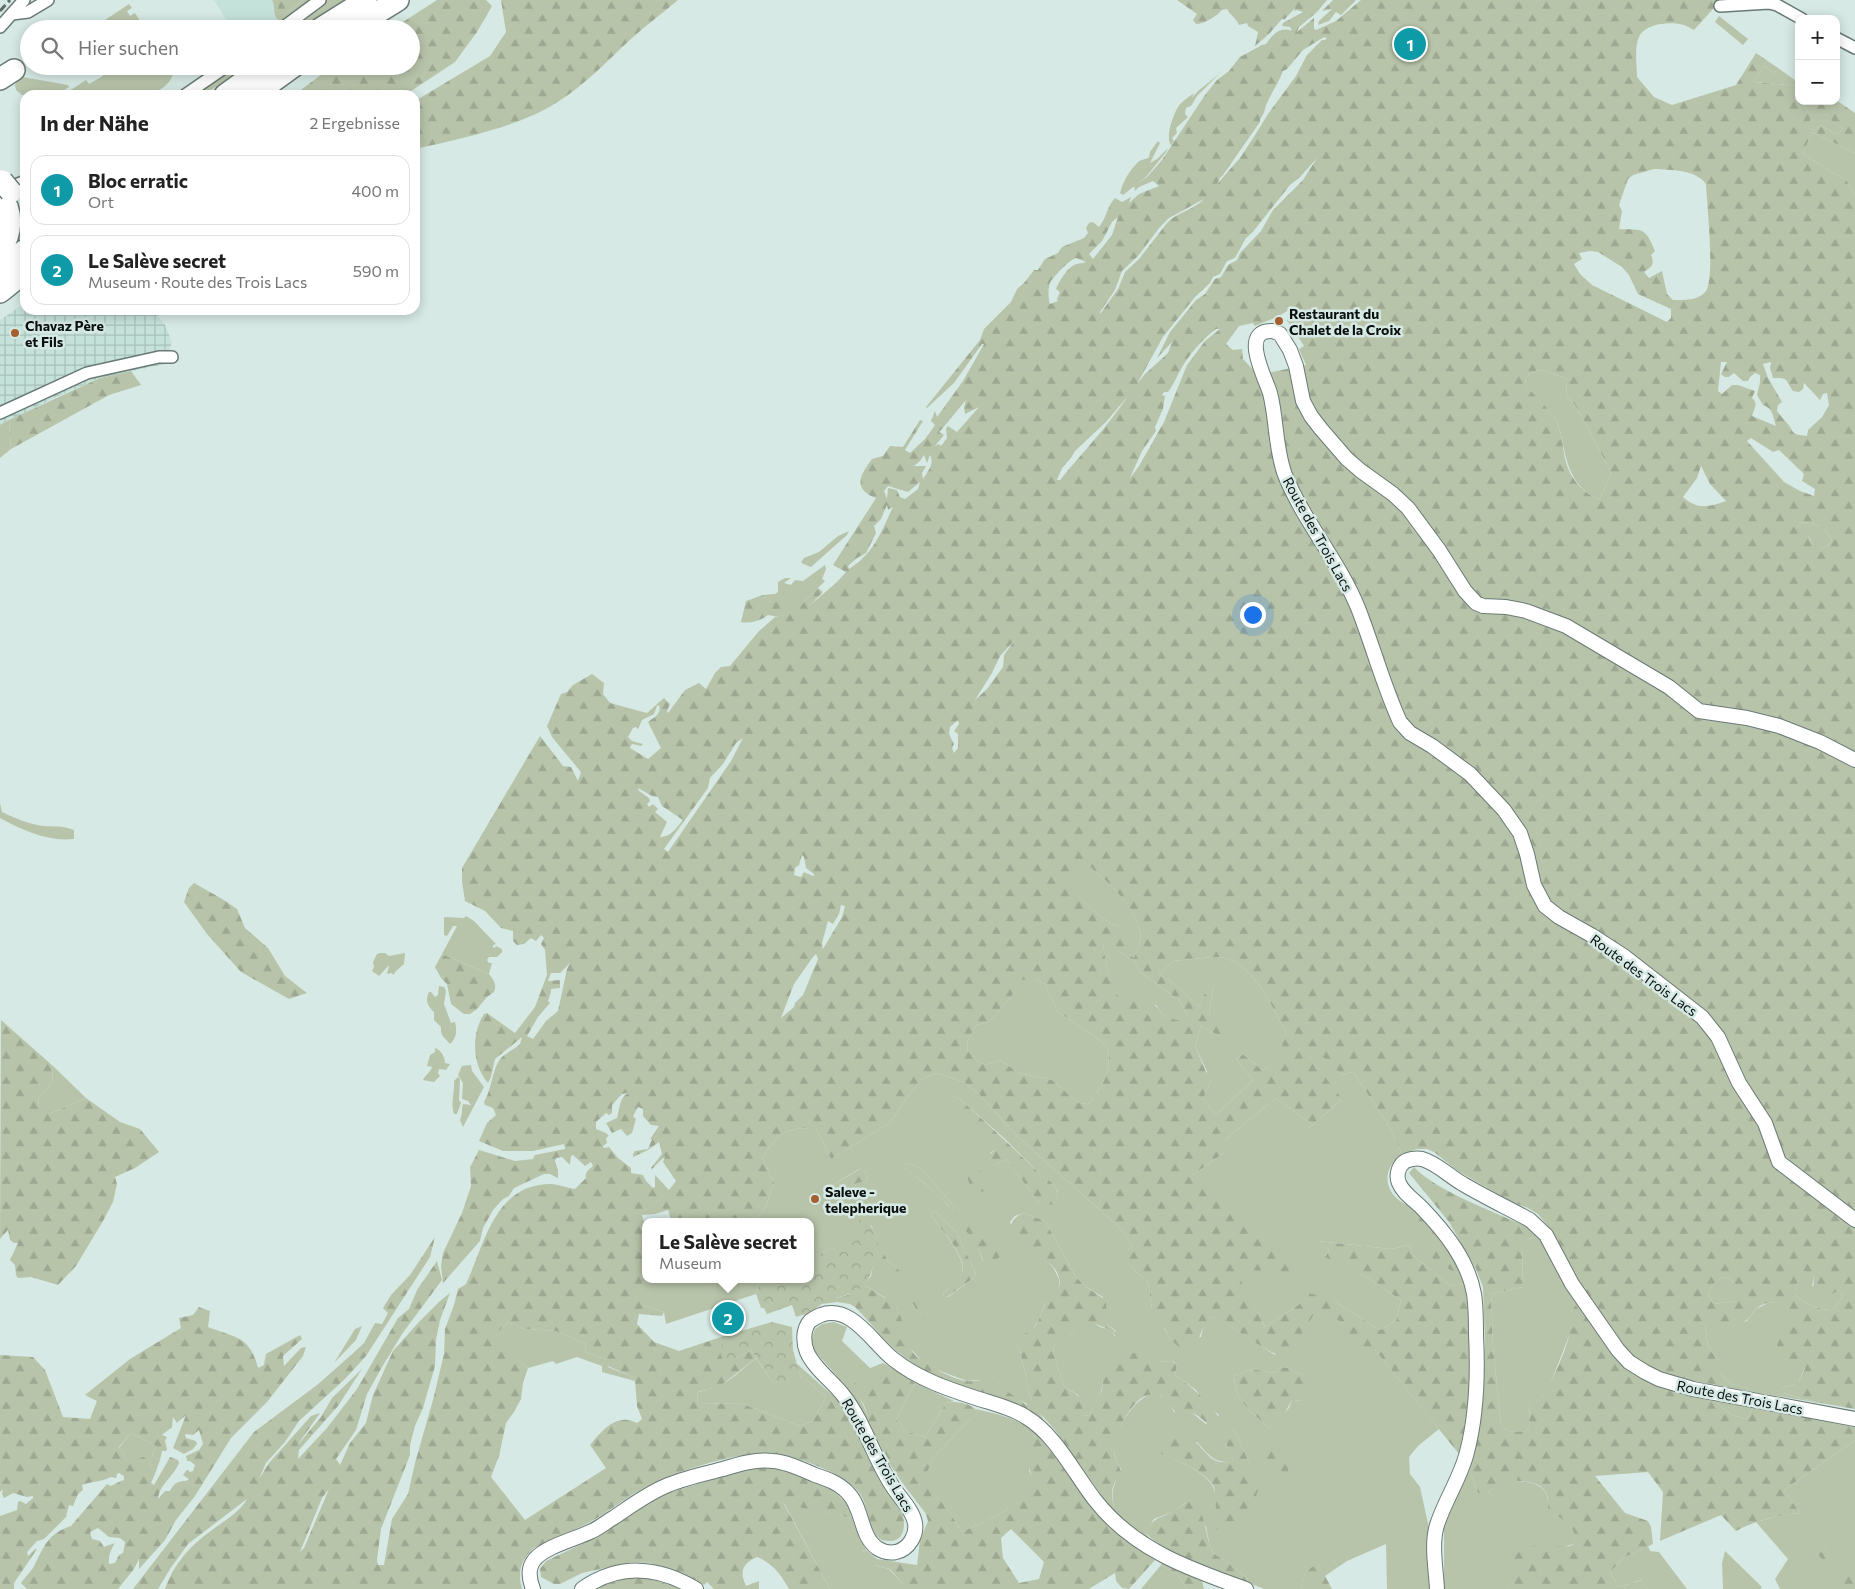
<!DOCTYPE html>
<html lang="de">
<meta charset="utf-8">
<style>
:root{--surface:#fff;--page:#f6f6f6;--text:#222;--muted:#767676;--line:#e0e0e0;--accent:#a46030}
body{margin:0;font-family:Commissioner,sans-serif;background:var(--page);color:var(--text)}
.controls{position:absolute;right:15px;top:15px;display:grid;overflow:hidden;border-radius:10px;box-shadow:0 2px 12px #0003}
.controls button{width:45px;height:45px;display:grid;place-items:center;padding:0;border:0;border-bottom:1px solid var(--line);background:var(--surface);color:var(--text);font:25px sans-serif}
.you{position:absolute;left:1252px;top:614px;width:18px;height:18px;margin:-12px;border:4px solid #fff;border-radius:50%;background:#1a73e8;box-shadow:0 0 0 8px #1a73e833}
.badge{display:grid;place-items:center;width:32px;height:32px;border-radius:50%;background:var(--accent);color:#fff;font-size:16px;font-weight:700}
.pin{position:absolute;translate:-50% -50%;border:2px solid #fff;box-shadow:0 1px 5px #0006}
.popup{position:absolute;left:642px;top:1218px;width:172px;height:65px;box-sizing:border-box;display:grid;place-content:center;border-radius:10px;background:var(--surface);filter:drop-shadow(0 1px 4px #0005);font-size:16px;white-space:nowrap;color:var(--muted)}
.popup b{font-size:19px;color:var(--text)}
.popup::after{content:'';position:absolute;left:50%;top:100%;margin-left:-10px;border:10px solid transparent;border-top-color:var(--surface)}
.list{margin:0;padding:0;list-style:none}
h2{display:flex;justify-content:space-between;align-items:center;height:65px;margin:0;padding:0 20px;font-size:21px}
h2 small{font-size:16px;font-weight:400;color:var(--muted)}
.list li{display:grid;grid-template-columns:32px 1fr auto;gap:15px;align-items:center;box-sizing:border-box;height:70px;margin:0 10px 10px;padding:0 10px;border:1px solid var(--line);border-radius:15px}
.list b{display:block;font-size:19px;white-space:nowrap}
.list p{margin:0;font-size:16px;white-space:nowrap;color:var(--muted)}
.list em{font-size:16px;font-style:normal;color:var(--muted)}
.icon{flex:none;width:28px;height:28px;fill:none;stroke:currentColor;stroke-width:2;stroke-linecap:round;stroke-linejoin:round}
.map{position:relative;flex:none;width:1855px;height:1589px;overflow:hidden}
.search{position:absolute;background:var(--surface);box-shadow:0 2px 12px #0003;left:20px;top:20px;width:400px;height:55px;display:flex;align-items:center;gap:12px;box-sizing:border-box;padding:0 18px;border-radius:28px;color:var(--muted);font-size:19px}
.panel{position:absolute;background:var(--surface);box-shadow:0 2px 12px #0003;left:20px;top:90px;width:400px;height:225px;border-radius:15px}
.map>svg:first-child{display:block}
.built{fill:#c5e2da}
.industrial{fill:url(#industrial-grid)}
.grass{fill:#b8c4aa;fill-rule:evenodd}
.forest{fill:url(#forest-firs);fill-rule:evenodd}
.park{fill:url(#park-crowns)}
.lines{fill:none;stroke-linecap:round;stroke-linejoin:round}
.minor-casing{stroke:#697a75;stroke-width:14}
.tertiary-casing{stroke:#697a75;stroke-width:16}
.motorway-casing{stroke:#697a75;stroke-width:24}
.minor{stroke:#fff;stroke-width:11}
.tertiary{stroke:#fff;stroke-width:14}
.motorway{stroke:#fff;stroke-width:21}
.rail{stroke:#5d6966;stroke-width:3;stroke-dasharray:8 4;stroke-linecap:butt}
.motorway-bridge-casing{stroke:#697a75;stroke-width:24;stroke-linecap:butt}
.motorway-bridge{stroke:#fff;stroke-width:21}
.poi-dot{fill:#a46030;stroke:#d6e9e4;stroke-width:2}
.labels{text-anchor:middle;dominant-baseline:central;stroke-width:5;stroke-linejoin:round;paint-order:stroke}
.poi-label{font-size:14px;font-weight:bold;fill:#080f0d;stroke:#d6e9e4;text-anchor:start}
.street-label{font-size:14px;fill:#080f0d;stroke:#d6e9e4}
</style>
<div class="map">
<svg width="1855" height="1589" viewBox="0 0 1855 1589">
<defs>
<pattern id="industrial-grid" width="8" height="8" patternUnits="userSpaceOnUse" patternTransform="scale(1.25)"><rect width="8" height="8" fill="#c5e2da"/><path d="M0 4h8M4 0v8" fill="none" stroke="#a8c1ba"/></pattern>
<pattern id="forest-firs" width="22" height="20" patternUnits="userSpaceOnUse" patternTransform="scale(1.25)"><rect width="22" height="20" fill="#b8c4aa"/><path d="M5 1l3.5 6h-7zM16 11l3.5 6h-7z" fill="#9da791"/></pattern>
<pattern id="park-crowns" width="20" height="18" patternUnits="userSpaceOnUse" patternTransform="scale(1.25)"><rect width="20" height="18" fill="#b8c4aa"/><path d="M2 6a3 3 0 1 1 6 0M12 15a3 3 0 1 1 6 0" fill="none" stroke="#9da791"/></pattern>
</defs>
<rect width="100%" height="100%" fill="#d6e9e4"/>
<path class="built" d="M214 0H278V20L279 22 270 29H232Z"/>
<path class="industrial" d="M25 303V310H154L165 325 172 342 165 364 100 378 56 397 0 425V320Z"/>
<path class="grass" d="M272 0H278V20L303 0H312L283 21 278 20C272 14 276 7 272 0Z
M327 0H348L303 29H288Z
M129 4 132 8 127 11 130 16 135 13 144 27 123 28 124 22 118 21 117 27 102 23V22Z
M1719 16 1748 39 1743 45 1715 22Z
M113 66H175C174 78 166 88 155 92 137 99 84 95 63 95L86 80 89 84 103 76 100 71 107 67 110 71 114 69Z
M236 66H245L204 95H195Z
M1764 66 1774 73 1778 68 1799 83V86L1754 82Z
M1219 74 1197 96 1191 106 1186 108 1185 114 1188 117 1176 128 1177 133 1172 138 1174 141 1171 145C1165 137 1173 115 1178 107 1182 101 1189 97 1194 93L1192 98 1198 91Z
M23 77 68 85 69 87 56 95H22L16 90 15 85 19 79Z
M1805 101H1809L1816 116 1827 114 1830 116V120L1843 129 1837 134 1821 126 1814 130 1810 128V115L1805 107Z
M1812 132 1855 153V195L1847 181 1803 154Z
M1158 141 1160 143 1150 163 1157 159 1168 148 1166 152 1146 177 1123 195 1120 193C1123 181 1130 170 1138 162 1141 159 1146 160 1149 157L1150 152Z
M19 209 25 212V238L0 258Z
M1537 370 1546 371 1567 379 1566 396 1575 405 1609 468 1611 475 1599 500C1577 489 1569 473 1564 449 1562 440 1561 431 1557 423 1550 409 1535 397 1525 385L1526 377Z
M9 420 11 449 0 458V425Z
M1800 522C1817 523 1822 525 1832 539L1829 545 1821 549H1815L1810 538 1798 526Z
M849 531 847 535 811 567 803 564 801 562 804 558 819 552 838 536Z
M825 565 826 569 822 579 825 581 799 607 767 601 763 595 775 594 778 592V582L785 578H791L784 583 791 585 795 580 803 581Z
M0 803 2 812C15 818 28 824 43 826 55 827 61 825 74 830V839C48 842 22 830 0 818Z
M1083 860C1103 878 1135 904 1140 931 1142 940 1138 950 1134 958L1129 955 1118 926C1097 919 1079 897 1065 880Z
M466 916 474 921 496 944 493 945V947L495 948 496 946 502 949V952L497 957H489L487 960 489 963H492L489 974 442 954 457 926H453L447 936 444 935V917L464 918Z
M1109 939 1119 952 1135 961 1140 972 1179 1000 1188 1016 1185 1023 1164 1017 1156 1005C1148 1005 1136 1006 1128 1004 1108 999 1106 961 1103 944Z
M380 953H385L389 956 405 953 404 964 395 972 394 975 391 973 387 974 389 965 379 976 372 971 374 967 373 962 377 954Z
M1212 957C1217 957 1223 957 1228 959 1256 969 1273 1008 1286 1033L1278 1062 1262 1070 1243 1054 1236 1059 1253 1080 1216 1115 1203 1099 1211 1080 1195 1046 1201 1026 1221 1037 1209 1013 1213 987 1209 985 1199 1007 1171 981 1159 974 1174 961Z
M1019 979H1035L1045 984 1057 1011 1105 1044C1116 1059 1101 1094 1088 1104L1079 1103 1052 1080 1019 1073 1000 1060C982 1069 979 1063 967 1050L968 1040 976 1025 989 1022 1012 996Z
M439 986 444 987 446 991 444 1004 451 1023 455 1022C457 1030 457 1038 450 1044 445 1037 440 1037 441 1027L434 1020V1012C427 1006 425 1000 429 992H431L435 997 438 995Z
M435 1048C441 1050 445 1057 445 1063L450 1064 446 1070 439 1069 438 1073 440 1076 434 1082 423 1080C425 1075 431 1072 432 1067L427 1066 430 1055 435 1052Z
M1317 1050 1342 1075 1353 1072 1391 1129 1402 1154C1384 1166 1382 1188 1400 1201 1404 1204 1409 1205 1413 1210L1408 1211 1441 1261 1460 1268 1465 1284 1451 1286 1416 1258 1412 1254 1410 1245 1391 1249 1318 1241 1329 1250 1325 1256 1368 1278 1401 1300 1396 1321 1380 1330 1332 1300 1343 1324 1375 1350 1439 1429 1418 1446 1409 1457 1410 1474 1420 1487 1429 1528 1431 1589H1387L1386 1544 1347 1561 1338 1567 1335 1561 1305 1573 1301 1589H1264L1247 1582 1248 1579 1231 1564 1214 1554 1210 1547 1206 1527 1190 1500 1172 1512 1154 1519 1145 1532 1150 1539 1148 1540 1131 1528 1111 1509 1114 1507C1110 1491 1115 1483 1121 1469 1116 1461 1113 1452 1114 1443 1117 1427 1142 1384 1162 1396 1167 1399 1171 1407 1174 1412H1191L1206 1424 1219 1415 1205 1403 1196 1390 1175 1375 1177 1365 1173 1361 1157 1362 1153 1359 1103 1380C1102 1394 1096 1403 1089 1415L1084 1416 1078 1395 1064 1386 1053 1352 1054 1346 1060 1340 1072 1334 1081 1323 1086 1321H1091L1100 1327 1111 1330 1115 1337 1116 1331 1107 1324 1103 1297 1086 1287 1076 1277 1045 1221 1023 1213 1015 1216 1010 1222 1017 1246 1046 1260 1053 1267 1059 1279V1285L1058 1290 1045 1303 1039 1320 1030 1333 1021 1336H1010L1019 1346 1031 1399 1044 1420 1026 1409 1027 1404 1006 1392 979 1380 967 1381 932 1368 921 1360 909 1347 897 1308 886 1298 864 1285 871 1276 878 1238 871 1225 858 1240 811 1257 810 1222H751L764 1211 774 1183 762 1157C781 1132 783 1128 816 1128L831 1159 891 1122 905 1100 922 1079 937 1073 963 1082 979 1094 1017 1136 1120 1228 1133 1246 1122 1253 1135 1271 1148 1282 1152 1309 1171 1340 1201 1337 1204 1323 1211 1317 1222 1321 1275 1355 1301 1303 1265 1327 1236 1273 1258 1269 1276 1275 1190 1177 1225 1152V1140L1276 1098 1313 1125 1341 1100 1309 1056ZM950 1096 959 1098 1005 1139 1040 1174 1054 1185 1058 1192V1197L1054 1203 1040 1204 1006 1159 995 1165 990 1153 998 1148 949 1103ZM906 1163 921 1168 951 1203 988 1236 983 1261C969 1221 937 1191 903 1167ZM859 1169 865 1171 868 1177 865 1182 857 1183 850 1194 844 1195 833 1185ZM935 1211 957 1233 976 1274 975 1277 948 1297 944 1296 943 1293C950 1287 959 1281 962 1273 968 1259 939 1227 931 1215L932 1212ZM882 1253 888 1261 897 1268 927 1315 920 1316 914 1305 900 1287ZM1278 1367 1290 1368 1297 1373 1304 1375V1401L1292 1400 1289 1408 1269 1428C1251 1411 1235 1402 1234 1376 1240 1374 1248 1370 1254 1370 1264 1369 1270 1376 1279 1371ZM1232 1429 1236 1434 1251 1466 1215 1493C1213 1474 1178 1461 1162 1454L1197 1442C1210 1456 1213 1463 1233 1462L1232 1454 1225 1444Z
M471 1065 472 1071 484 1087 463 1127 460 1120C463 1113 461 1110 463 1104L471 1105 468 1101 462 1099 463 1083 458 1075 462 1066Z
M53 1066 86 1098 49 1114 38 1106 39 1098 52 1084Z
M458 1077 460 1079 459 1100 461 1103 457 1114H454C450 1102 455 1094 454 1081Z
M1539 1236 1577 1303 1570 1313 1573 1319 1571 1331 1547 1392 1530 1404 1529 1426 1527 1431 1510 1432 1501 1426 1493 1346 1491 1294 1523 1287 1522 1244 1528 1239Z
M1802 1269 1814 1276 1812 1286 1839 1290 1843 1296 1833 1310C1821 1311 1804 1303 1795 1295V1290Z
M645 1274 646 1279H756L759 1286 756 1294 666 1324 664 1312 642 1305V1276Z
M1724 1277C1733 1279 1736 1285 1740 1293L1737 1301 1714 1304 1708 1295 1713 1284Z
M1768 1303H1780L1789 1308 1782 1358 1805 1367 1798 1383 1782 1388V1393L1820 1403 1747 1391 1748 1388 1732 1384 1725 1379 1719 1371V1361L1708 1346 1705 1325 1734 1324 1747 1321 1756 1309Z
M508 1322 524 1329 556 1331 586 1344 585 1352 608 1360V1367L633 1377 635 1381 602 1372V1366L577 1357 556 1364 553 1361 528 1368 493 1341 498 1332Z
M834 1322 847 1327 842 1341 870 1368 883 1363 892 1368 876 1392 859 1396 868 1416V1421L844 1384 813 1349 811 1341 815 1329 822 1324Z
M362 1326 356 1340 334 1363 355 1329Z
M756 1358 773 1383 801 1378 799 1373 826 1397 813 1421 800 1426 740 1403 698 1404 697 1392C725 1388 735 1375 756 1358Z
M915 1383 954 1401 946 1403 925 1437 909 1432H905L901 1424 896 1419Z
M1713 1399 1753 1408 1747 1419 1731 1415Z
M976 1409C1001 1415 1017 1418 1037 1434L1034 1437 1029 1471 1036 1483 1002 1513 962 1532 949 1511 923 1478 934 1457 970 1419 979 1413Z
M131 1433 156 1446 152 1455 160 1460 155 1474 149 1462 127 1461 122 1451 118 1449Z
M1855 1440V1589H1780L1775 1579 1788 1559 1756 1522 1781 1515 1800 1513 1784 1490Z
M1469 1470 1478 1493H1488L1509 1471 1517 1481C1528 1482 1543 1483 1547 1496 1549 1502 1547 1506 1551 1511 1560 1522 1581 1522 1574 1544L1562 1547 1554 1546 1512 1575V1582L1508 1589H1444V1529L1447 1516Z
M784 1503 852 1518 859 1537 866 1550 863 1552 873 1565 889 1569 903 1584V1589H830Z
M1648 1546 1650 1551 1659 1552 1687 1589H1648L1642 1580 1619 1587 1610 1572 1625 1557Z
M1725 1551 1762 1587 1760 1589H1723L1722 1563Z
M1161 1565 1177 1574 1187 1589H1141Z"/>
<path class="forest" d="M278 0H303L278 20Z
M437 0H486L492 6 477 32 455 62 405 95H294L333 66H411V29H392Z
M501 0H678C663 13 646 25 631 39 607 61 584 86 556 103 518 127 459 139 415 149V101L490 56 506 32Z
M1177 0H1327L1317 12 1299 27 1297 32 1314 18V29L1316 30 1336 21 1361 0H1721L1694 30C1690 28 1684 24 1679 24 1668 22 1645 24 1639 37 1634 47 1637 65 1637 77L1654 97 1672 105 1736 85 1756 53 1778 68 1774 73 1764 66 1754 82 1799 86V101H1805V107L1810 115V128L1814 130 1821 126 1837 134 1843 129 1830 120V116L1827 114 1816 116 1811 114 1809 101 1836 100 1855 113V153L1812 132 1803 154 1847 181 1855 195V1409L1820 1403 1782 1393V1388L1798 1383 1805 1368 1782 1358 1777 1345 1789 1308C1778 1302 1766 1300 1756 1309 1752 1313 1750 1319 1745 1321 1734 1327 1717 1325 1705 1325L1708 1346 1719 1361V1371L1725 1379 1732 1384 1748 1388 1747 1391 1673 1377 1648 1367 1634 1358 1623 1347 1578 1281 1554 1234 1538 1214 1528 1208 1512 1202 1458 1171 1434 1152 1427 1149H1417L1402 1154 1391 1129 1353 1072 1342 1075 1317 1051 1309 1056 1342 1099 1313 1125 1276 1098 1225 1140V1152L1190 1177 1288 1260 1297 1278 1286 1286C1268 1268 1261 1269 1237 1273L1265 1327 1301 1303 1314 1314 1287 1358C1259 1350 1238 1327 1211 1317 1197 1329 1206 1340 1184 1351L1171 1340 1164 1328 1157 1324 1152 1309 1148 1282 1135 1271 1121 1253 1133 1246 1120 1228 1017 1136 979 1094 963 1082 937 1073 922 1079 905 1100 891 1122 831 1159 816 1128C783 1128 781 1132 762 1157L774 1183 764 1211 751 1222H672L668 1210 655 1214 642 1215 646 1228V1274L642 1276V1305L664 1312 662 1316 639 1314 637 1324 654 1342 679 1351 724 1336 737 1358 751 1350 756 1358 719 1387 697 1392 698 1404 740 1403 800 1426 813 1421 826 1397 799 1373 796 1363 839 1401 851 1420 879 1477 903 1515C905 1525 905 1540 891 1541 887 1541 883 1541 880 1539 869 1530 868 1509 862 1497 851 1476 805 1460 783 1455 750 1447 678 1470 648 1486 627 1496 610 1511 590 1522 572 1532 553 1539 534 1548 521 1559 517 1572 522 1589H165C174 1563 190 1546 212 1530 224 1521 240 1512 247 1499L188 1544 170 1569 158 1589H133L254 1432 317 1385 351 1355 364 1343 375 1323 382 1324 388 1313 383 1308 391 1295 410 1275 435 1237 430 1257 366 1356 345 1379 299 1421 285 1442 266 1463 259 1479 269 1463 311 1416 320 1413 296 1447 321 1417 332 1398 362 1369 338 1406 299 1450 298 1459 327 1428 357 1389 398 1318 409 1309 417 1290 437 1261 442 1280 402 1334 382 1367 367 1394 356 1430 336 1459 340 1465 350 1443 366 1423 373 1395 393 1351 418 1323 440 1301 450 1293 440 1320 436 1340 435 1366 423 1408 415 1426 410 1445V1455L381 1529 377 1560 378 1565H384L392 1519 408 1494 415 1463 433 1400 444 1354 445 1329 454 1305 458 1289 466 1284C485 1243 495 1183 552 1184 560 1185 568 1188 575 1189L586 1178C585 1172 588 1170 593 1166L591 1162 585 1166 573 1155 571 1156 570 1164H569L562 1157 556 1158 555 1161 558 1170V1178L550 1174H544L514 1188 509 1196 503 1199 493 1210 483 1228 480 1241 443 1283 441 1266 443 1253 462 1213 471 1186 470 1167 479 1150 515 1161 533 1159 535 1155 565 1149 564 1144 533 1151H503L479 1141 487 1123 496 1115 493 1108 485 1105 484 1102C492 1089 492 1070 500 1059 506 1052 514 1050 520 1044L522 1037 495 1059 491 1077 488 1083C472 1065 471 1034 484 1014L487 1013 515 1033 535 1007 547 975 545 950 541 944 544 938 541 935 536 941 531 938 524 944 517 945 513 941V931L501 928 485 911 465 901 462 882V868L540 736 563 766 571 767 578 781 581 772 552 737 547 726 561 694 567 692 573 685 592 674 604 683 603 694 610 703 647 713 664 698 670 704 667 711 668 713 685 690 699 683 706 689 715 673 721 667 730 666 759 631 775 617H779L768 615C761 621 749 624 741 622L746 601 763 595 767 601 790 604 799 607 818 588 823 592 809 606 837 582 846 572 833 565 876 498C852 489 860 475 872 459L883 456 890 446 903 447 920 420 923 421 905 450 910 453 925 439 935 425 931 421 935 411 937 417 963 381 984 344H982L954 383 927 408 926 407 980 340 984 329 1011 302 1017 289 1024 283 1034 270H1038L1045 259 1058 253 1062 247 1084 238 1088 233 1086 228 1089 223 1093 222 1099 227C1107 217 1107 206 1115 198L1122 202 1131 197 1129 203 1139 194 1159 186 1153 181 1139 187 1135 191 1134 186 1147 177 1162 160 1205 95 1217 80 1229 71 1240 57 1262 45 1266 44C1273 34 1280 26 1292 31L1290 27 1282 26 1283 23 1303 12 1297 10 1294 11 1295 8 1284 20V19H1282L1269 34 1255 46 1258 32 1248 26 1247 23 1239 25C1236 18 1230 15 1227 9L1222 10C1217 16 1204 24 1196 24L1193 20 1197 14ZM1324 37 1327 38 1325 40H1322L1307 55 1296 76 1268 114 1255 135 1240 158 1217 184 1220 178 1223 175 1260 122V119C1266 112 1264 108 1268 101 1273 90 1279 82 1283 71L1287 69 1303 50ZM1317 158 1303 180 1273 210 1261 231 1240 253 1237 260 1228 265 1221 277 1215 279 1205 294 1196 300 1179 321 1170 332 1157 358 1172 342 1168 353 1145 374 1137 384 1163 337 1195 297 1210 283 1213 277 1220 274 1227 261 1235 258 1246 238 1252 233 1290 185 1300 177ZM1654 169C1671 170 1695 169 1706 184 1707 205 1715 277 1706 291 1699 301 1683 300 1673 300L1667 294 1662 271 1649 278 1644 272C1652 266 1655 265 1651 255L1655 251C1645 227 1644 230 1619 229L1622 211 1619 205 1628 179 1633 175ZM1204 199C1194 210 1177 212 1167 223L1139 259 1125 272 1118 289 1100 314V312L1115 290 1122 271 1138 256 1160 227 1169 218ZM1118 217 1112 235 1093 259 1089 254 1102 241 1112 222ZM1590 251 1598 252 1622 267 1629 275 1638 294 1671 309V318L1667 322 1592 285 1580 274 1574 264 1582 259 1579 253ZM1076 258 1086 262C1082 264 1077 263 1074 265 1066 269 1059 282 1056 289L1060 292 1057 299 1058 301 1050 304C1048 298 1048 288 1050 283 1052 278 1070 259 1076 258ZM1289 310 1293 316 1287 320 1304 346 1299 349 1306 365 1258 375 1243 359 1242 349 1233 350 1226 344 1239 326 1253 323 1255 326 1277 317ZM1216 329H1220L1205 341 1187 365 1164 422 1139 466 1130 478 1142 451 1156 431 1155 427 1163 409 1165 396 1162 395 1164 392H1168C1175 383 1178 373 1184 364 1193 350 1203 339 1216 329ZM1721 362H1727L1721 374 1725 377H1729L1734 373 1743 381H1748L1750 377 1755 373 1760 375V382L1757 395 1763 405C1773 408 1773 417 1776 426L1752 416C1754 408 1759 404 1752 398L1755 391 1738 385H1732L1722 394 1718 391ZM1771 362 1770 368 1773 378C1790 378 1784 379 1793 391L1799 392 1803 389 1804 383 1820 400 1823 394 1827 393 1829 405 1822 417 1808 430 1807 436C1787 434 1796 431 1785 421 1782 417 1780 415 1777 411L1778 405 1782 402 1768 378 1763 364ZM1537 370 1546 371 1567 379 1566 396 1575 405 1609 468 1611 475 1599 500C1586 494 1573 482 1568 468 1562 454 1564 437 1557 423 1550 409 1536 397 1525 385L1526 377ZM1128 396C1108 426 1083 452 1060 480H1057L1062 468 1071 458 1075 451 1106 422ZM966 400 964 407 965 414 979 407 957 432 948 426 946 428 947 438 941 446 939 444 935 446 944 435 939 432 942 429ZM1751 438 1773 452 1779 450 1804 474 1802 481 1815 489 1814 496 1800 491 1784 482 1747 441ZM924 455 927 463 930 455C935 464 927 472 923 479L922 473 926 466H914L920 461ZM1701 466 1710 484 1726 501C1709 507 1697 510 1683 497L1697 478ZM920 482 918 489 905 499 900 497 897 490 888 488 887 499 884 491 888 486 908 492ZM887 505 888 510 893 507C880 534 875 552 849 569L848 566 857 558 866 553 876 533 874 526 881 519ZM1800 522C1817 523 1822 525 1832 539L1829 545 1821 549 1815 548 1805 530 1798 526ZM1014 641 1004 655 1003 667 987 689 975 700 992 673 1000 656ZM659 705C662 714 654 717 648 722L661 748 648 759 630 748 632 744 641 746 643 744 632 741 628 737 633 728 636 727 638 729 642 720 654 714 657 706ZM958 720 959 724 954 731 958 734V748L954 753 952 748 954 744 949 734 950 727ZM743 738 731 761 668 852 664 849 708 788 710 778 723 764 736 743ZM638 788 652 796 658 797 662 806 683 820C676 828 671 837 660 837L667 822 655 812 658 809 653 804 649 807 647 804 650 801 649 798 639 791ZM802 855 804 857 806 868 815 875 813 876 804 872 801 877 794 875 795 868 799 865ZM1083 861C1103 877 1135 905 1140 931 1142 940 1138 949 1134 958L1129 955 1131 951 1118 926C1097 919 1079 897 1066 880ZM841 905 845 906 842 917 823 949 822 943 828 921 833 924 839 914ZM1109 940 1119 952 1135 961 1140 972 1179 1000 1188 1016 1185 1022 1164 1017C1156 1004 1149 998 1133 997L1128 1004C1107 992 1107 966 1103 944ZM816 954 818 959 803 995 795 1003 794 1007 781 1018 794 984 813 957ZM1212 957C1217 957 1223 957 1228 959 1256 969 1273 1008 1286 1033L1277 1062 1262 1070 1243 1054 1236 1059 1253 1080 1216 1115 1203 1099 1211 1080V1074L1206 1072 1195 1046 1201 1026 1221 1037 1223 1034 1209 1013 1213 987 1209 984 1199 1007 1171 981 1159 974 1174 961ZM570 963 567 969 558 1011 546 1021 533 1039 527 1036 538 1017 550 1003 548 1001 551 992V989L560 988V980L548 981 551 973H560ZM1035 979 1045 984 1057 1011 1105 1044C1116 1059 1101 1094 1088 1104L1079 1103 1052 1080 1019 1073 1000 1060C982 1069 979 1063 967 1050L968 1040 976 1025 989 1022 1012 996 1019 980ZM628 1093C619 1098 620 1108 617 1118L606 1123 612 1133 621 1129 627 1136 632 1133 636 1119 633 1116 638 1107 643 1109V1116L651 1125 659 1126 650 1139H652L648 1149 635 1151 633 1154V1157L648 1150 659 1142 662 1154 651 1168 652 1169 665 1156 663 1162 676 1181 669 1190 655 1175V1187L653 1188 646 1181 643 1175 631 1173V1168L618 1158 609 1147 604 1148 603 1146 607 1143 606 1138 609 1136 606 1133 596 1129V1122L606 1113 609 1115 612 1113V1105L622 1094ZM1802 1270 1814 1276 1813 1290 1832 1294 1839 1290 1843 1296 1833 1310C1821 1311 1804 1303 1795 1295V1290ZM1724 1277C1733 1279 1736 1285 1739 1293L1736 1301 1714 1304 1708 1295 1713 1284ZM508 1322 524 1329 556 1331 586 1344 585 1352 608 1360V1366L633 1377 635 1381 637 1406 642 1419 637 1423C616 1412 602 1431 590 1445L606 1468 525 1520 491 1477 499 1456 506 1423 514 1412 521 1399 523 1383 528 1368 494 1341 498 1332ZM329 1489 304 1548 300 1552 322 1498Z
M1333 0H1356L1341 15 1336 12 1329 21 1318 25 1319 21 1332 9 1322 11Z
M131 371 141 385 109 395 11 449 9 420 100 378Z
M194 883 224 900 237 909 245 928 268 948 285 976 307 993 289 999 241 972 207 934 184 902 189 888Z
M442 954 489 974C494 980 497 985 494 992L487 997 477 1009 470 1014H464L451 1004 447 984 441 978 435 967Z
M1 1020 53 1066 52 1084 39 1098 38 1106H47L49 1114 86 1098 120 1122 140 1129 159 1152 135 1168 115 1177 117 1184 113 1202 103 1221 76 1266 58 1285 31 1277 18 1278 16 1275 15 1265 10 1260 18 1243H14L10 1240 8 1230 0 1239Z
M950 1096 959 1098C986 1122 1012 1147 1038 1172 1045 1178 1055 1183 1057 1191 1059 1195 1058 1199 1055 1202 1051 1206 1046 1205 1040 1204L1006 1159 995 1165 988 1164 986 1158 997 1148C986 1137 951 1111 947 1099Z
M906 1163 921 1168 951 1203 988 1235 994 1236 1002 1246 1004 1252C1000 1258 992 1263 985 1264L979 1251 958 1218 947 1204 923 1182 903 1167V1164Z
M1414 1167C1433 1188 1482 1207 1509 1219 1523 1225 1527 1226 1539 1236L1528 1239 1522 1245 1523 1287 1491 1294 1493 1346 1501 1426 1510 1432 1527 1431 1529 1426 1530 1404 1540 1390 1547 1391C1555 1373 1577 1330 1570 1313L1577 1303 1614 1355 1713 1399 1731 1415 1747 1419 1753 1408 1855 1426V1440L1784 1490 1800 1513C1778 1515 1756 1520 1736 1531L1721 1515 1660 1541 1663 1492 1648 1472 1595 1476 1625 1513 1648 1521 1651 1527 1653 1544 1625 1557 1610 1572 1619 1587 1643 1580 1648 1589H1508C1514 1578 1510 1572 1513 1562 1521 1537 1551 1548 1570 1546L1574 1544C1579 1526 1562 1519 1549 1512 1547 1506 1549 1500 1547 1495 1542 1482 1528 1482 1517 1481L1509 1472 1488 1493H1478L1469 1470 1481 1419 1483 1394 1485 1345 1483 1287 1476 1269 1449 1222 1409 1173Z
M973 1168C976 1170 981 1171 984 1172 987 1175 990 1179 989 1183 988 1201 960 1188 970 1169Z
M860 1169 865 1171 868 1177 865 1182 857 1183 850 1194 844 1195 839 1190H834L833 1185Z
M1413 1210 1435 1229 1460 1268 1454 1271C1445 1269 1442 1261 1431 1258L1430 1256 1435 1253 1407 1211Z
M935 1211 957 1233 976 1274 975 1277 947 1297 944 1296 943 1293C950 1287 958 1281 962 1273 969 1259 939 1227 931 1215L932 1212Z
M1023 1213 1045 1221 1076 1277 1086 1287 1106 1300 1107 1324 1118 1334 1117 1338C1115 1336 1114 1334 1112 1332 1110 1329 1088 1320 1084 1322 1079 1324 1077 1330 1073 1333 1067 1338 1060 1341 1054 1346L1053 1352 1064 1386C1081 1398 1081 1395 1084 1416L1089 1415 1102 1390 1103 1380 1120 1361 1132 1353 1144 1352 1149 1353 1157 1362 1172 1361 1177 1365 1175 1375C1187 1383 1220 1410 1221 1424L1217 1427H1212C1201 1420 1194 1407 1180 1415L1177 1414 1161 1395C1155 1395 1150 1394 1145 1396 1131 1402 1113 1436 1114 1450 1114 1458 1120 1465 1121 1473 1112 1484 1110 1493 1114 1507L1111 1509 1055 1430 1037 1410 1031 1399 1019 1346 1009 1336C1027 1335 1035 1332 1041 1314 1043 1310 1044 1304 1047 1300 1054 1292 1062 1290 1059 1278 1054 1257 1031 1258 1017 1246 1004 1236 1009 1219 1023 1213Z
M1317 1241 1391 1249 1410 1245 1412 1254 1416 1258 1451 1286 1465 1284C1473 1341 1472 1398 1459 1454L1375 1350 1365 1356 1341 1333 1343 1323 1307 1301 1309 1293 1332 1300 1380 1330 1396 1321 1401 1300 1368 1278 1325 1257 1329 1250Z
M882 1251 888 1261 897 1268 928 1311 921 1327 917 1328 916 1321 919 1316 914 1305 878 1262Z
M864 1285 885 1298 890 1296C896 1305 900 1314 903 1324 907 1335 907 1347 916 1356 926 1365 954 1380 967 1381 974 1382 980 1379 987 1381 994 1383 1025 1401 1028 1408L1026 1409C990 1392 947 1386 913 1363 890 1349 874 1326 855 1307L850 1304 837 1302 836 1298 848 1295Z
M199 1307 210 1311 208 1327C236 1338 250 1336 258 1368L264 1365 266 1354 300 1335 302 1339 283 1356 284 1366 301 1348 306 1347 303 1356 267 1402 231 1438 195 1496 176 1520 165 1540 139 1569V1559L134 1569 118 1589H27L21 1583C25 1577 31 1572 34 1566 44 1547 48 1533 71 1526L107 1484 111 1486 121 1481 124 1480V1476L119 1473 117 1474 116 1478 111 1477C102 1482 92 1481 82 1485L83 1490 78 1494 73 1506 69 1505 66 1516 68 1515 44 1539 37 1541 27 1552 28 1556 35 1549H37L14 1583V1589H0V1516L17 1510 18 1502 20 1501 26 1504 33 1498V1496L27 1497 13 1493 4 1498 2 1494 3 1489 0 1492V1355L33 1357 45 1370 63 1417 90 1419 97 1401 85 1395 130 1359 181 1328 179 1318 193 1315ZM186 1415 173 1448 184 1454 193 1449 197 1444 196 1441 186 1438 185 1434 193 1435 199 1430 203 1444 199 1450 186 1456 187 1461H190L195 1465 193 1471 190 1472 187 1470 183 1475 189 1479 186 1481C178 1481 174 1483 170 1491H165L158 1499C159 1485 174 1476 179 1463L178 1460 170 1457 154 1485 151 1483 155 1474 149 1462 144 1457 127 1461 122 1451 118 1448 131 1433 156 1446 152 1455 160 1460 162 1451H166L167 1449 165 1441 167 1437 162 1435 172 1427 173 1417 177 1423ZM98 1528 109 1537 120 1538 125 1542 123 1553 119 1555 115 1563 109 1564C108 1556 111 1549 115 1543L104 1547 100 1541 92 1539 90 1532Z
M1278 1367 1290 1368 1297 1373 1305 1375 1307 1397 1304 1401 1292 1400 1283 1416 1269 1428C1251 1411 1235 1402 1234 1376 1240 1374 1248 1370 1255 1370 1264 1369 1270 1376 1279 1371Z
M892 1368 915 1383 896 1419 901 1424 905 1432H909L925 1437 946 1403C957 1400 973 1404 979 1413L976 1421 970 1419 934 1457 924 1478 949 1511 962 1532 1002 1513 1035 1483C1027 1467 1023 1449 1037 1434L1070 1475 1096 1514 1118 1534 1155 1560 1129 1589 1122 1588 1116 1581 1115 1573 1089 1589H903V1584L890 1569 873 1565 867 1559 863 1552 866 1550 877 1559 917 1565 920 1540 928 1521 926 1514 901 1481 887 1460 868 1421C868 1406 856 1392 847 1381L850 1378 861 1388 865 1385 876 1391ZM1011 1529 1044 1562 1039 1579 1019 1583 1003 1558 1001 1538Z
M1228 1428 1232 1429 1236 1434 1251 1466 1258 1490 1256 1496 1240 1519 1217 1530C1216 1522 1216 1491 1214 1487 1207 1472 1176 1460 1161 1454 1163 1446 1165 1439 1173 1435 1190 1426 1202 1453 1214 1460 1220 1463 1226 1462 1233 1462 1232 1450 1221 1443 1224 1430Z
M1276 1448 1286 1453 1290 1463 1287 1475 1277 1482 1275 1479 1281 1476V1469L1274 1462 1265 1464 1264 1457 1270 1449Z
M760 1468C789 1468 824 1479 844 1501 848 1506 850 1513 852 1518L784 1504 830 1589H789C781 1575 773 1563 757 1557 743 1563 739 1571 746 1586L759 1581V1589H714L707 1582 704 1585 671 1569 649 1563 632 1562 582 1573 560 1584H554L541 1577 540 1569 546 1561 599 1536 664 1494 745 1470Z
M1190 1500 1201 1510 1210 1547 1214 1554 1231 1564 1248 1579 1247 1582C1218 1571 1164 1555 1145 1532 1153 1517 1160 1519 1173 1511 1179 1508 1184 1504 1190 1500Z
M1820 1537C1823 1540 1829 1542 1831 1545 1834 1550 1832 1561 1829 1566L1826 1564 1813 1548 1815 1541Z
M1335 1561 1338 1567 1325 1576 1332 1589H1301L1305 1573 1312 1567Z
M1162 1563 1202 1581 1204 1589H1187L1177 1574 1161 1565Z
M1855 1565V1589H1844V1575Z
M639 1577 656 1580 680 1589H598C611 1579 624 1578 639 1577Z"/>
<path class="park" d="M864 1219C869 1224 876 1231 878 1238 879 1248 871 1278 865 1285 858 1292 846 1295 836 1298L837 1302 822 1304 809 1313 796 1317 792 1305 767 1314 764 1308H761L756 1294 759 1286 756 1279H810L811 1257 857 1240 853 1227 857 1221Z
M772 1322 792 1327 793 1350 801 1379 773 1383 751 1350 737 1358 723 1360 718 1347 727 1342 724 1336Z"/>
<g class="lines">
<g class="minor-casing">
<path id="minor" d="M1720 6 1769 3 1777 5 1802 19
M12 14 28 12 48 0
M0 27 24 0
M281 29 320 0
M1836 38 1855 48
M185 95 227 66
M4 190 25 181
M0 413 87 373 159 357H172"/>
</g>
<g class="tertiary-casing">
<path id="tertiary" d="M1855 760 1820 742 1779 726 1747 718 1699 711 1669 687 1566 626 1526 611 1506 607 1483 606 1476 603 1465 591 1439 550 1408 508 1393 494 1361 471 1347 459 1321 429 1311 416 1303 401 1296 366 1290 350 1280 334 1273 331C1239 329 1265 377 1270 393 1277 420 1275 448 1285 475 1304 522 1339 561 1358 608 1373 646 1383 685 1400 722L1410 733 1432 746 1470 774 1504 810 1520 833 1527 854 1534 885 1545 906 1559 917 1591 935 1625 957 1702 1017 1718 1037 1739 1083 1765 1123 1779 1162 1855 1220
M533 1589C529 1579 527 1568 535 1559 546 1546 576 1539 592 1531 599 1528 606 1522 613 1518 631 1506 648 1493 668 1485 685 1478 704 1474 723 1469 739 1464 756 1459 773 1461 787 1462 801 1469 815 1475 827 1479 839 1483 848 1493 863 1508 860 1536 877 1548 883 1552 890 1553 896 1552 909 1549 917 1535 915 1523 913 1511 902 1500 895 1490 874 1461 866 1424 843 1395 832 1381 814 1368 807 1352 803 1342 803 1329 810 1321 813 1319 818 1316 821 1315 851 1304 872 1342 893 1359 918 1379 948 1389 979 1399 995 1404 1012 1408 1026 1417 1055 1434 1074 1473 1095 1500 1133 1549 1189 1569 1246 1589
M582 1589C619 1563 658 1566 696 1589
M1437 1589C1436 1569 1431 1544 1437 1525 1445 1500 1461 1477 1467 1452 1477 1414 1478 1374 1476 1335 1476 1321 1476 1307 1474 1294 1468 1260 1445 1232 1422 1208 1414 1200 1403 1193 1399 1183 1396 1176 1398 1167 1404 1162 1408 1159 1416 1158 1422 1159 1437 1163 1450 1177 1463 1184 1485 1197 1508 1208 1530 1220L1546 1235 1572 1284 1618 1350 1629 1362 1645 1372 1659 1379 1693 1389 1855 1419"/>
</g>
<g class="motorway-casing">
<path id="motorway" d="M320 29 366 0
M351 29 398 0
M0 79 14 70
M225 95 265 66
M254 95 294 66
M0 194C13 211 13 233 0 250
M0 270 25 250
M0 292 25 272"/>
</g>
<use href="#minor" class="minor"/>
<use href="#tertiary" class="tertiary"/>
<use href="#motorway" class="motorway"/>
<path class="rail" d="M0 11 10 0"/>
<g class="motorway-bridge-casing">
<path id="motorway-bridge" d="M2 181 11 192"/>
</g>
<use href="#motorway-bridge" class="motorway-bridge"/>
</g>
<g class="poi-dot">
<circle cx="1279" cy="321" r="5"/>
<circle cx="15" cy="333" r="5"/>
<circle cx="815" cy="1199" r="5"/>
</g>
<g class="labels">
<g class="poi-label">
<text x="1289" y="313">Restaurant du<tspan x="1289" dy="16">Chalet de la Croix</tspan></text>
<text x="25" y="325">Chavaz Père<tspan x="25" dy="16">et Fils</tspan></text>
<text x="825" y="1191">Saleve -<tspan x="825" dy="16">telepherique</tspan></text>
</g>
<g class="street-label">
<text transform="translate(1318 534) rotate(61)">Route des Trois Lacs</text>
<text transform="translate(1644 975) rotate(36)">Route des Trois Lacs</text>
<text transform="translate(1740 1397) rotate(11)">Route des Trois Lacs</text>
<text transform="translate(878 1455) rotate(60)">Route des Trois Lacs</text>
</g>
</g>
</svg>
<div class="controls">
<button>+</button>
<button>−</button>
</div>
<div class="you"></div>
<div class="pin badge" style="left:1410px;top:44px;background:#0f9aa8">1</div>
<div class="pin badge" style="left:728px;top:1318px;background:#0f9aa8">2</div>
<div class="popup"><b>Le Salève secret</b>Museum</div>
<div class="search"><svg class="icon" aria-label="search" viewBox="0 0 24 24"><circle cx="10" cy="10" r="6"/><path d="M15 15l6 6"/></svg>Hier suchen</div>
<section class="panel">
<h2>In der Nähe<small>2 Ergebnisse</small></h2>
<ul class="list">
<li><span class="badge" style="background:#0f9aa8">1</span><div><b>Bloc erratic</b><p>Ort</p></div><em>400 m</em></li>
<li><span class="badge" style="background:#0f9aa8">2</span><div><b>Le Salève secret</b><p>Museum · Route des Trois Lacs</p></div><em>590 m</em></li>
</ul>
</section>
</div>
